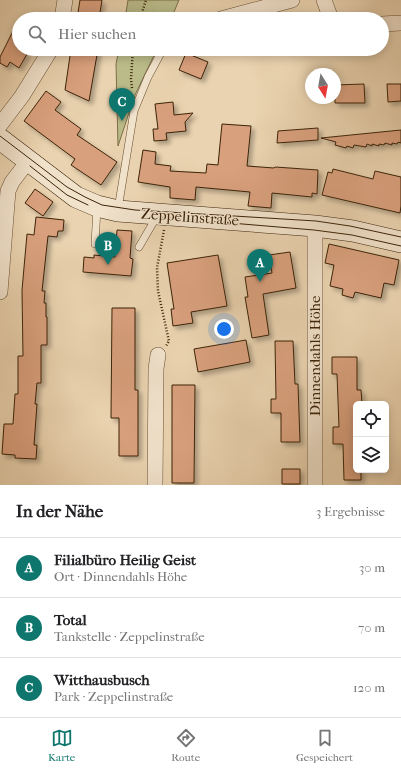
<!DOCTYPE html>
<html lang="de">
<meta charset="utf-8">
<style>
:root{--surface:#fff;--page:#f6f6f6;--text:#202124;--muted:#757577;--line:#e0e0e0;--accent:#0f766e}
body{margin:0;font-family:"IM FELL French Canon",serif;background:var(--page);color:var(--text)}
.controls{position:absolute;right:12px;bottom:12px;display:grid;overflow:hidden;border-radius:6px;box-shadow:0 2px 10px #0003}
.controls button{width:36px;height:36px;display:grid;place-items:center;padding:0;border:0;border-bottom:1px solid var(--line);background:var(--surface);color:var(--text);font:20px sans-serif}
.compass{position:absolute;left:305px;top:68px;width:36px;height:36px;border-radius:50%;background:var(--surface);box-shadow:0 2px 10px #0003;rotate:169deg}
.you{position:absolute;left:224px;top:329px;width:14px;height:14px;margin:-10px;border:3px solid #fff;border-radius:50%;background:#1a73e8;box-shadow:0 0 0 6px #1a73e833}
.badge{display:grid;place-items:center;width:26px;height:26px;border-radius:50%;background:var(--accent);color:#fff;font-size:13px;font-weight:700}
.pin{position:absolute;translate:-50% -33px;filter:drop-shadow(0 1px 2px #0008)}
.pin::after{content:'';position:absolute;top:21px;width:14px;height:12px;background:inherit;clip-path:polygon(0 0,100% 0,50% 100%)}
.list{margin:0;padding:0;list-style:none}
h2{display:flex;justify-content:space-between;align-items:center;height:52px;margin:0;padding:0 16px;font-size:17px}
h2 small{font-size:13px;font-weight:400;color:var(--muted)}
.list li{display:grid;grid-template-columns:26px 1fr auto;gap:12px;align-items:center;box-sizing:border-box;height:60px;padding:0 16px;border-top:1px solid var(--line)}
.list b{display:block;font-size:15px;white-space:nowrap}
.list p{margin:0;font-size:13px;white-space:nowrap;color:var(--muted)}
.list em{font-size:13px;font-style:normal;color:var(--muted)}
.icon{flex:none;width:22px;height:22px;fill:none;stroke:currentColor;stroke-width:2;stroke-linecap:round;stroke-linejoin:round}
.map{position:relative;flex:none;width:401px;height:485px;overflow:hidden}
.search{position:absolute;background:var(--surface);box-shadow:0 2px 10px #0003;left:12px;right:12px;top:12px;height:44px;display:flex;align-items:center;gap:10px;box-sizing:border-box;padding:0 14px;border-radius:22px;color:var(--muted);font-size:15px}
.sheet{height:232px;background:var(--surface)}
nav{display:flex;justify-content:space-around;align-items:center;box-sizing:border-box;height:56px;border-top:1px solid var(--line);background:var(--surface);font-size:11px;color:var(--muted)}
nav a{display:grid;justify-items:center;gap:2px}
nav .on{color:var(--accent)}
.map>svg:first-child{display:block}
.green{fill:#babb89;stroke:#7b6f48}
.building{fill:#d9a07d;stroke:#3c2308;filter:url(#shadow)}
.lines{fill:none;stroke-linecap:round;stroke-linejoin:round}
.service-casing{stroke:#684f32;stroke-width:8}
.minor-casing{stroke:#684f32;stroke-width:16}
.secondary-casing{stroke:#3c2308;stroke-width:22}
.path{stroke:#3c2308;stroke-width:2.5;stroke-dasharray:1 2;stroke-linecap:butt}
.service{stroke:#f1e2cc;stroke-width:7}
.minor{stroke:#f1e2cc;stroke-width:15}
.secondary{stroke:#f1e2cc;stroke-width:21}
.tram{stroke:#3c2308;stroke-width:1}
.labels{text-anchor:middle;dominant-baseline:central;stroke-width:3;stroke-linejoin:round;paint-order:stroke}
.street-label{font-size:15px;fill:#3c2308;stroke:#f1e2cc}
</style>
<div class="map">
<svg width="401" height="485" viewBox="0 0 401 485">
<defs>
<filter id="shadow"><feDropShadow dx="3.5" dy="3.5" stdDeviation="2" flood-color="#0004"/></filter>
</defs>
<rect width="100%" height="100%" fill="#ead3b0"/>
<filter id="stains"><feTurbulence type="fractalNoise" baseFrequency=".005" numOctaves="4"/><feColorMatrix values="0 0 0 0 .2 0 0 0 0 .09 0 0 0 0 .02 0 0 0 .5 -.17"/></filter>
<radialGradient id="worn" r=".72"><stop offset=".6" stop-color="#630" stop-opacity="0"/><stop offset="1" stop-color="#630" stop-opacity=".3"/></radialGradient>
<path class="green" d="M128 0H179L171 19H125Z
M119 49H157L135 95 118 146 116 64Z"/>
<path class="building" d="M80 0H102L99 19H77Z
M19 19V49L27 54 19 68 10 62 7 67 0 63V57Z
M71 49H98L89 101 65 90Z
M186 53 208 62 201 79 179 70Z
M364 84 365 103H335V85Z
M387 84H401V101L388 102Z
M46 91 61 102 55 110 81 129 77 135 117 162 101 185 71 165 75 159 24 121Z
M173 102 174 115 193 113 185 122 186 131 166 133 167 140 154 141 153 129H158L155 104Z
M222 124 251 126 247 166 274 168 275 167 318 170 317 194 312 193V197L272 193 271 208 248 206 250 192 196 187 195 200 170 198V187L138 182 143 150 156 152 155 164 171 166 170 171 206 173 207 164 218 165Z
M318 128V140L277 143 278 131Z
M401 130V143L398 142 397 144 392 143V145L385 143 384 145 379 144V146L372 144V146L367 144 366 147 354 145 353 148 347 146 346 148 335 145 336 142 321 138Z
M333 169 373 179 375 171 401 177V206L400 213 322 195 328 172 332 173Z
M35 189 53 202 43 216 25 203Z
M36 217 64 220 63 231H58L57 237 48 236 42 291H45L44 303H46V317H47V345H41V383H37L35 404H37L34 445H37L36 459 15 458V455L2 454 4 424H13L15 394H18V356H23L22 290 27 234 34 235Z
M117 230 132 231 130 258 133 259 131 276 83 272 84 257 94 258V255L115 257Z
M329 244 399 260 394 285 384 283 381 298 355 292 353 298 342 295 343 289 330 286 334 265 325 263Z
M290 252 296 288 263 294 269 335 252 338 245 297H248L245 277 272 273 269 255Z
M218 255 227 306 191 312 193 323 173 326 171 309H174L167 263Z
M112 308H135V390H138V456H119V418H111Z
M246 340 250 362 198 372 194 349Z
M275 341H293L295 384H298L300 442H281V413H271V399H276Z
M332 357H357V390H361L362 404H356V411H355L356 470H361V480H344L343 444H333V427H339L337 374H332Z
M172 385H195L194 483H172Z
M282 469H300V484H282Z"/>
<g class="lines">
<g class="service-casing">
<path id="service" d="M118 209 134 111 148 77 163 49
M95 244 97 208
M139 247 157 216"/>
</g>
<g class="minor-casing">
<path id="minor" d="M324 0 331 19
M62 19 65 0
M221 19 292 0
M382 24 401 23
M0 125 22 96 51 49
M315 226V485
M0 292 8 191 12 182 28 161
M155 485 156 369 158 355"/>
</g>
<g class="secondary-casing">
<path id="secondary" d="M0 139 76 197 97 206 118 211 315 226 353 231 401 242"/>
</g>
<path class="path" d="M140 19 146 0
M132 88 131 79 133 49
M164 230 157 268 158 291 169 341 166 346"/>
<use href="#service" class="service"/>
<use href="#minor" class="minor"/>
<use href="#secondary" class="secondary"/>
<path class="tram" d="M0 136 67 187 85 197 102 205 135 210 316 221 350 226 401 237
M30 166 67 195 88 205
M159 217 314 230 352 235 401 246"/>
</g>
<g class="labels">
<g class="street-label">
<text transform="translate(190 217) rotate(4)">Zeppelinstraße</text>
<text transform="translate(315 356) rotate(-90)">Dinnendahls Höhe</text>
</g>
</g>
<rect width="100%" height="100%" filter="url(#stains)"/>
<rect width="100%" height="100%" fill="url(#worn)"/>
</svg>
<div class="controls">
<button><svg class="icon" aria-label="locate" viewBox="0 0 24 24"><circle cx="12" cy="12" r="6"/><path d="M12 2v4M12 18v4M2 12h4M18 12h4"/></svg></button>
<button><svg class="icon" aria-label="layers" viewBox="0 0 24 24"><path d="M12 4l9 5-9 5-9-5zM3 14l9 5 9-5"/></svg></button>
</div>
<svg class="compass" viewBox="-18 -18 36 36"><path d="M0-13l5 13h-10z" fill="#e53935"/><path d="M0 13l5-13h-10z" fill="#757577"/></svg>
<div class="you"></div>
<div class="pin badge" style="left:260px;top:282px">A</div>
<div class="pin badge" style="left:108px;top:265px">B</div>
<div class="pin badge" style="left:122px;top:121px">C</div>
<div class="search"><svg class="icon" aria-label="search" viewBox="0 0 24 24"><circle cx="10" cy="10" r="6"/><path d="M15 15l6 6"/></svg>Hier suchen</div>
</div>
<section class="sheet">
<h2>In der Nähe<small>3 Ergebnisse</small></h2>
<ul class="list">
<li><span class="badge">A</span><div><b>Filialbüro Heilig Geist</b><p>Ort · Dinnendahls Höhe</p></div><em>30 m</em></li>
<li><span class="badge">B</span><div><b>Total</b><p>Tankstelle · Zeppelinstraße</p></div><em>70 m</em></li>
<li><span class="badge">C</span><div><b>Witthausbusch</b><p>Park · Zeppelinstraße</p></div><em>120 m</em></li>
</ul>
</section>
<nav>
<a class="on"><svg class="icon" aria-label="map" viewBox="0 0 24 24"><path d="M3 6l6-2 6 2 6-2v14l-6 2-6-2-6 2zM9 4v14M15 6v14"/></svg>Karte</a>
<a><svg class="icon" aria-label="directions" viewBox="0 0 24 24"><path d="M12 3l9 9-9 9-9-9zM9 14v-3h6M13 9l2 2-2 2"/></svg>Route</a>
<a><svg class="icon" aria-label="saved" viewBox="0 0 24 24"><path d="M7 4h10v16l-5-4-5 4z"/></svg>Gespeichert</a>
</nav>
